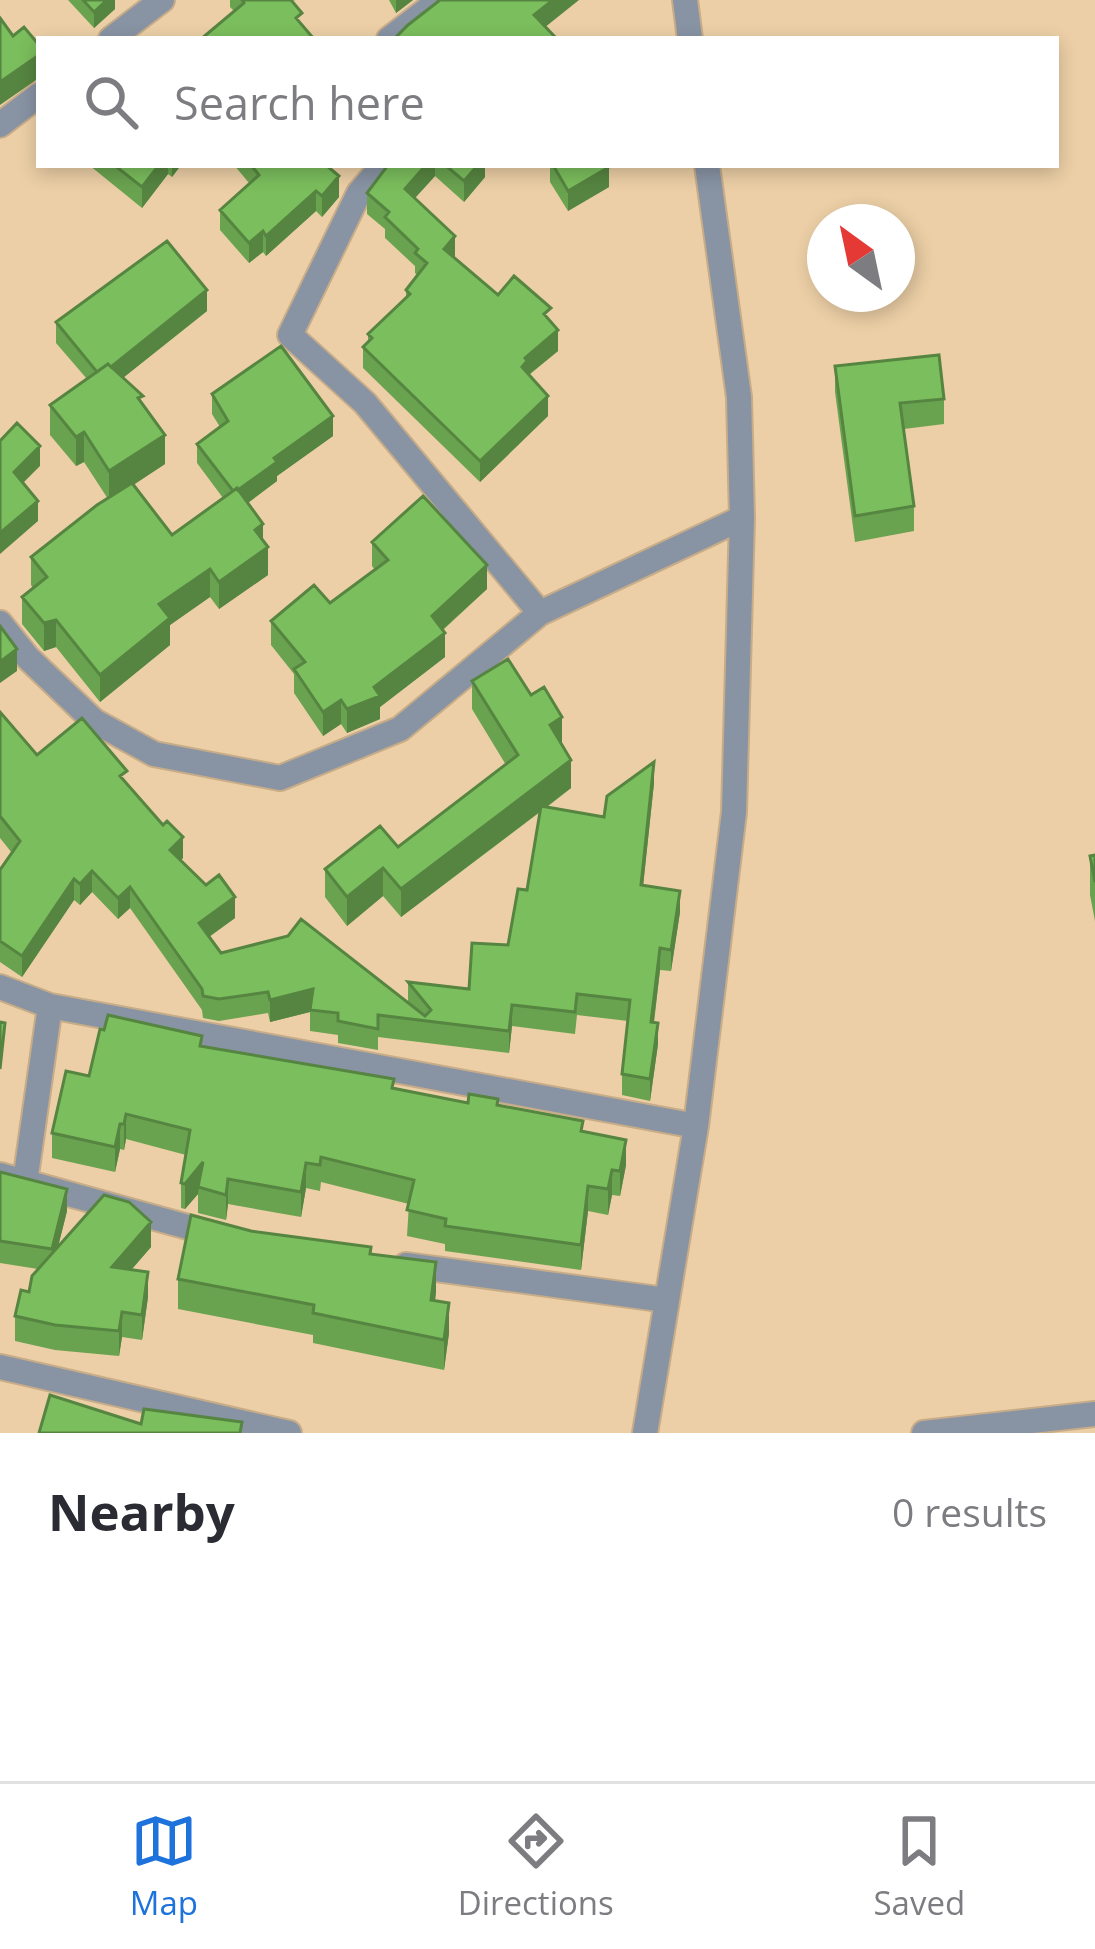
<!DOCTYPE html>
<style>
:root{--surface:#fff;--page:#f2f2f3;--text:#2b2b33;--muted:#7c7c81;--line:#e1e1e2;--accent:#1e72dc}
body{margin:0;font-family:"Open Sans",sans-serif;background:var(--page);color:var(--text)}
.compass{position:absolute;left:807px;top:204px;width:108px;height:108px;border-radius:50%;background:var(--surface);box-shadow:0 6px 18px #0003;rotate:327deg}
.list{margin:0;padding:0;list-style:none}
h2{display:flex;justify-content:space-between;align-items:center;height:156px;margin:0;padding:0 48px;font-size:51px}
h2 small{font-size:39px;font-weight:400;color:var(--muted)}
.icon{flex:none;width:66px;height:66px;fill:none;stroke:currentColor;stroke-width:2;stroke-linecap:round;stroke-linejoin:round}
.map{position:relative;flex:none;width:1095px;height:1433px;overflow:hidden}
.search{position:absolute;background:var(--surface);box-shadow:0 6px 18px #0003;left:36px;right:36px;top:36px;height:132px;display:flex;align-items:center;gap:30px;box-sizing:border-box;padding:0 42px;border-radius:0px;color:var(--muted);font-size:45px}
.sheet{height:348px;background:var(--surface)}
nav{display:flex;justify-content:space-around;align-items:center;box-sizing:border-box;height:168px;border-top:3px solid var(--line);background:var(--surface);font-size:33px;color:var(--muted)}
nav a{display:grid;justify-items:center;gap:6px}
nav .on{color:var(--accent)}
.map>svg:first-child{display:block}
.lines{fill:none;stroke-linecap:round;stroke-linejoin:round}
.minor-casing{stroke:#c6ac88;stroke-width:28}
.minor{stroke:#8893a4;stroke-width:24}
.wall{fill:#6aa350}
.shaded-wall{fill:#568541}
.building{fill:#7bbe5d;stroke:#568541;stroke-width:3}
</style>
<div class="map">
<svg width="1095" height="1433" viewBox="0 0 1095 1433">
<rect width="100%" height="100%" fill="#eccfa6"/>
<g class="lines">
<g class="minor-casing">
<path id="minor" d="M685 0 690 39
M111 39 162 0
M389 39 440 0
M0 125 39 95
M383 165 359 193 290 335 365 403 540 613
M0 623 28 658 94 721 154 754 280 778 400 729 540 613 742 518
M0 987 50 1006 696 1126
M0 1175 217 1235
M25 1182 50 1006
M406 1265 666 1300
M0 1367 289 1433
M645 1433 696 1126 734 812 742 518 739 397 707 165
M924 1433 1095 1414"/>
</g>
<use href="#minor" class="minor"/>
</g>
<path class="wall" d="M68 0H115V9L94 28Z
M230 0H296L234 11 230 7Z
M389 0H413L396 13Z
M89 165H181L172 177 168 174 142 208Z
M234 165H326L339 197 322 217 316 211 266 256 263 252 249 263 220 230V210L249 183Z
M388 165H485V177L464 202 435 176 415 198 454 257 498 295 551 322 558 351 529 375 548 416 480 482 363 368V347L368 343V334L406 298V290L417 275 415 273V266L385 238V229L367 214V193Z
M550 165H608L609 187 568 211 550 182Z
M207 311 123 378 143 404 165 464 133 485 172 535 223 498 197 463V444L220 427 212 414V394L333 436 277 476V481L248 503 263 541 268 575 219 609 210 597 170 625V645L100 702 56 647 44 651 22 624V597L33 588 31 585V557L108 499 84 462 76 466 50 435V405L87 379 56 343V322Z
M835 366 944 399V424L904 429 914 506V531L855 542 835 392Z
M372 542 487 589 443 630 445 657 380 707V719L347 733 341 724 323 736 294 693V674L271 645V621L330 603 375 570 372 566Z
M472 681 562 745 571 788 547 807 604 817 654 783 643 885 680 912 671 971 660 970 654 1023 658 1044 650 1101 622 1095V1074L628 1021 577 1015 575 1034 512 1026 509 1053 378 1037V1050L338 1043V1035L310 1031V1012L270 1022 268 1013 219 1021 203 1018 202 1010 130 908 118 919 92 892 80 905 74 900 22 977 0 962V870L12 853 0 838V712L37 755 127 784 183 858 181 860 235 918 209 937 221 953 408 1003V982L469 989 508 945 527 890 540 812 401 917 383 896 347 926 325 897V869L398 847 506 765 472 709Z
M1095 855V921L1090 895V856Z
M202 1046 468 1103 498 1105 583 1132 626 1165 620 1196 612 1195 608 1215 588 1211 581 1270 445 1251V1244L407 1236 409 1204 321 1182 320 1191 306 1188 301 1217 228 1204 226 1220 198 1213V1194L185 1209 181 1208V1183L186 1155 126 1139 124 1150 120 1149 115 1172 52 1158V1133L89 1076Z
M0 1172 67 1211 58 1246 151 1247 132 1269 148 1297 142 1340 122 1337 119 1356 55 1350 15 1341V1316L38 1269 0 1263Z
M251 1231 371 1254 436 1292 435 1301 449 1333 444 1370 313 1343V1335L178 1309V1279Z"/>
<path class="shaded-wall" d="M107 0H115V9L94 28V12Z
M396 0H413L396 13Z
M553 0H579L534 36V15Z
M39 55V78L0 105V82Z
M159 165H168V174L142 208V187Z
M172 165H181L172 177Z
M426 165H435V176L405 209V189Z
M478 165H485V177L464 202V181Z
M609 167V187L568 211V191Z
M339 176V197L322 217V196Z
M316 191V211L266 256V236Z
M263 231V252L249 263V243Z
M455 236V256L444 269V249Z
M207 290V311L100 396V375Z
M558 330V351L527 376 522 367 525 358Z
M548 396V416L480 482V461Z
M333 416V436L277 476V481L234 513V493L274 458Z
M84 432V462L76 466V437Z
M165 435V464L109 501V471Z
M40 446V466L14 492V472Z
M38 501V521L0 554V533Z
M263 524V550L268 547V575L219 609V582L255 530Z
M487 565V589L432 639V616Z
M210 569V597L170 625V645L100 702V675L159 604Z
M56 620V647L44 651V623Z
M445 633V657L380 707V719L347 733V709Z
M17 649V671L0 683V662Z
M341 700V724L323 736V712Z
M562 717V745L550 725Z
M571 760V788L401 917V889Z
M654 762V783L641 906V885Z
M183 837V858L170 871V850Z
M383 868V896L347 926V897Z
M92 871V892L80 905V884Z
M74 879V900L22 977V956Z
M130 887V908L118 919V898Z
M680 891V912L671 971V950Z
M235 897V918L199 944V923Z
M660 948V970L651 1044V1022Z
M313 989 310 1012 270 1022V1000Z
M512 1005V1026L509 1053V1031Z
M658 1023V1044L650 1101V1079Z
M126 1114V1139L124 1150V1124Z
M120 1124V1149L115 1172V1147Z
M626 1140V1165L620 1196V1171Z
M203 1162 198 1194 185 1209V1184Z
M306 1163V1188L301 1217V1192Z
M612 1170V1195L608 1215V1189Z
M228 1179V1204L226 1220V1195Z
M588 1186V1211L581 1270V1245Z
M67 1189V1211L52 1271V1249Z
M151 1222V1247L112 1292V1267Z
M436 1262V1292L431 1330V1300Z
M148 1272V1297L142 1340V1315Z
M449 1303V1333L444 1370V1340Z
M122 1312V1337L119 1356V1331Z"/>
<path class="building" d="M83 0H107L94 12Z
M242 0H291L302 13 296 18 314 39H201L244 3Z
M440 0H553L534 15 557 39H394L408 25Z
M0 18 13 36 24 27 39 45V55L0 82Z
M114 165H159L142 187Z
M251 165H326L339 176 322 196 316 191 266 236 263 231 249 243 220 210 259 175Z
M388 165H426L405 189 455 236 444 249 498 295 514 276 551 308 544 314 558 330 525 358 527 361 522 367 548 396 480 461 363 347 372 338 368 334 410 294 406 290 427 263 415 253 418 249 385 217 389 212 367 193Z
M445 165H478L464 181Z
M553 165H608L609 167 568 191Z
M167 241 207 290 111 367 108 364 97 372 56 322Z
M281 346 333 416 274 458 277 462 238 490 237 488 233 491 197 444 228 421 212 394Z
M939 355 944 399 900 403 914 506 855 516 835 366Z
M108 364 143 396 138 398 165 435 109 471 84 432 76 437 50 405Z
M17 423 40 446 14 472 38 501 0 533V441Z
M132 483 172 535 237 488 263 524 255 530 268 547 219 582 210 569 159 604 170 618 100 675 56 620 44 623 22 597 47 577 31 557 97 505Z
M423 496 487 565 432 616 445 633 374 687 380 696 347 709 341 700 323 712 294 669 305 662 271 621 314 585 330 603 388 560 372 542Z
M0 626 17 649 0 662Z
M508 659 531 695 544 687 562 717 550 725 571 760 401 889 383 868 347 897 325 869 380 826 398 847 518 755 472 681Z
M0 712 37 755 82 718 127 771 120 776 163 825 167 821 183 837 170 850 206 885 219 875 235 897 199 923 221 953 288 936 301 919 425 1016 431 1010 408 982 469 989 472 943 508 945 518 889 527 890 541 806 604 817 607 796 654 762 641 885 680 891 671 950 660 948 651 1022 658 1023 650 1079 622 1074 630 1000 577 994 575 1012 512 1005 509 1031 378 1015V1029L338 1021V1013L310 1010 313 989 270 1000 268 992 219 999 203 996 202 989 130 887 118 898 92 871 80 884 74 879 22 956 0 941V870L20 841 0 816Z
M1095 855V882L1090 856Z
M108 1015 202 1036 200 1046 394 1079 392 1088 468 1103 469 1094 498 1099 497 1105 583 1121 581 1131 626 1140 620 1171 612 1170 608 1189 588 1186 581 1245 445 1226 446 1219 407 1210 414 1180 321 1157 320 1165 306 1163 301 1192 228 1179 226 1195 198 1187 203 1162 185 1184 181 1183 190 1130 126 1114 124 1124H120L115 1147 52 1133 66 1071 89 1076 100 1029 104 1030Z
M0 1022 5 1023 0 1069Z
M0 1172 67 1189 52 1249 0 1241Z
M104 1195 129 1202 151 1222 112 1267 148 1272 142 1315 122 1312 119 1331 55 1325 15 1316 21 1290 29 1292 32 1276Z
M191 1215 251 1231 371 1247 370 1254 436 1262 431 1300 449 1303 444 1340 313 1313 314 1305 178 1279Z
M50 1395 141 1424 144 1409 242 1422 240 1433H39Z"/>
</svg>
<svg class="compass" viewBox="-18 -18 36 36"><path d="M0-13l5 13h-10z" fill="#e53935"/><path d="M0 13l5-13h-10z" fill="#7c7c81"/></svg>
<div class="search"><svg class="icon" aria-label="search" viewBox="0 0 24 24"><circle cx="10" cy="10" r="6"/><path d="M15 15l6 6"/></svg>Search here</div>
</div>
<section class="sheet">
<h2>Nearby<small>0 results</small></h2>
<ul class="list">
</ul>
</section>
<nav>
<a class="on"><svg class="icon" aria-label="map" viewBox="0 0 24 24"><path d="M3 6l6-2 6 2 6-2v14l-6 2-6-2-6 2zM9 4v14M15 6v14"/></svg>Map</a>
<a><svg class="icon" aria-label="directions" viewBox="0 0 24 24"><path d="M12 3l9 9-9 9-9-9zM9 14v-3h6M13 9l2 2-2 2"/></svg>Directions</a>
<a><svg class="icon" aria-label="saved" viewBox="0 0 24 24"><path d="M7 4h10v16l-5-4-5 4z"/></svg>Saved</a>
</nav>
